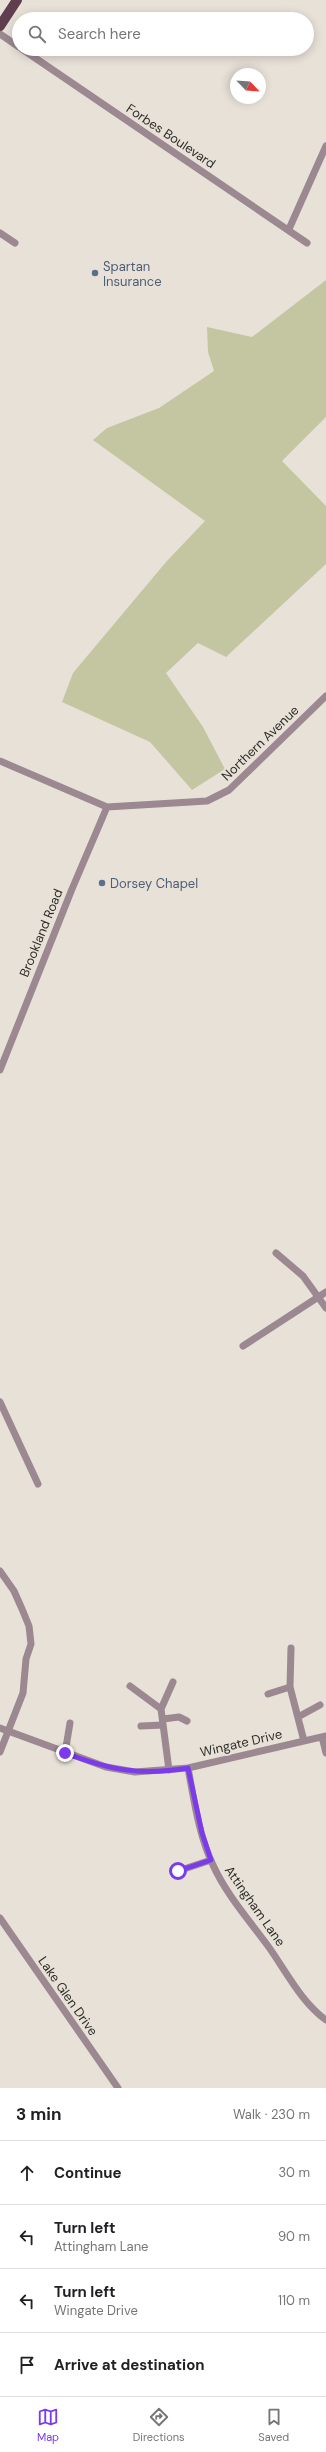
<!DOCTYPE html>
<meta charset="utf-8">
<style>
:root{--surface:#fff;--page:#f2f2f2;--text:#202124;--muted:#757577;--line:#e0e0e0;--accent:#7c3aed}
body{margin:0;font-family:"DM Sans",sans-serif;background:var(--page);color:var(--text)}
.compass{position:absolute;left:230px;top:68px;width:36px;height:36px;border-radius:50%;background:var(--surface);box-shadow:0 2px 10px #0003;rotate:115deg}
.stop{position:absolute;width:12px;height:12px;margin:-9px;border:3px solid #7c3aed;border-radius:50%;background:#fff}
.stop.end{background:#7c3aed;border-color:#fff;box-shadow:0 1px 4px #0008}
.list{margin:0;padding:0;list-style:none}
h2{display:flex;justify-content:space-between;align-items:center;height:52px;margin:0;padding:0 16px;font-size:17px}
h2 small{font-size:13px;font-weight:400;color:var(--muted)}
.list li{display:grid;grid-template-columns:26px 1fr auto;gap:12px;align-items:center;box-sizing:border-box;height:64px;padding:0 16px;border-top:1px solid var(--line)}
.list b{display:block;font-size:15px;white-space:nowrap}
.list p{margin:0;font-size:13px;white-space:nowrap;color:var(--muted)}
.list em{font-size:13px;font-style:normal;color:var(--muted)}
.icon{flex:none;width:22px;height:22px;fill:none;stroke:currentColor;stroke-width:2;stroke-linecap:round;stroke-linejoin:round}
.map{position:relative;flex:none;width:326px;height:2088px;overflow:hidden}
.search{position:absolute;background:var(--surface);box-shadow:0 2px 10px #0003;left:12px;right:12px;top:12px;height:44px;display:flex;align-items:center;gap:10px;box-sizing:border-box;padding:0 14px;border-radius:22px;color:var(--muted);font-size:15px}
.sheet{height:308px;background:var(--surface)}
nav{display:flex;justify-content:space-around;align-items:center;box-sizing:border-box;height:56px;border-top:1px solid var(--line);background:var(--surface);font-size:11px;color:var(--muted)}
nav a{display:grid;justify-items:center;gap:2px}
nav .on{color:var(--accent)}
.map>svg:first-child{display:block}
.green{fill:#c3c6a1}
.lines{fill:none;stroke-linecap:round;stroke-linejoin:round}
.minor{stroke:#9b8890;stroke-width:7}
.primary{stroke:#5f3f4e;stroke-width:10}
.route{stroke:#7c3aed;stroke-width:5}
.service-dot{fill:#5c6f8a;stroke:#e8e1d8;stroke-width:1.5}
.labels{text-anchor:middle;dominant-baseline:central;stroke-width:4;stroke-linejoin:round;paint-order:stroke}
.street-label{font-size:13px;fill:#2f2d29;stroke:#e8e1d8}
.service-label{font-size:13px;fill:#4e5e75;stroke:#e8e1d8;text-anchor:start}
</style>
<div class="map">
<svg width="326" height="2088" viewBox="0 0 326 2088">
<rect width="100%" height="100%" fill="#e8e1d8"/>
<path class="green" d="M326 280V417L282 461 326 506V564L226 657 198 643 166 673 203 727 225 769 192 790 150 742 62 702 73 673 166 562 205 521 93 440 107 428 159 408 214 371 208 352 207 327 252 337Z"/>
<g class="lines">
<path class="minor" d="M0 34 19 47
M22 49 307 243
M289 229 326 146
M0 233 15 243
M0 761 107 807 207 801 229 790 326 696
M0 1070 72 889 107 807
M276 1253 303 1276 326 1308
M243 1346 326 1292
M0 1402 38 1484
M0 1571 14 1591 22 1609 29 1626 31 1644 26 1659 23 1693 0 1752
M291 1648 290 1687 304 1741
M130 1686 161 1709
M268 1694 290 1687
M298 1717 320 1705
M163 1719 179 1717 187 1721
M141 1726 163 1725
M0 1728 106 1767 135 1772 188 1768 326 1736
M322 1737 326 1753
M65 1753 70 1723
M188 1768C194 1800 199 1836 213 1865 226 1894 249 1920 268 1946 286 1971 301 2002 326 2020
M169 1770 161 1709 173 1682
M178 1871 211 1860
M0 1918 118 2088"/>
<path class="primary" d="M0 26 17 0"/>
</g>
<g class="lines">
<path class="route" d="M65 1753C110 1770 140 1776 188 1768L202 1833 211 1860 178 1871"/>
</g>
<g class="service-dot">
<circle cx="95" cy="273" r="4"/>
<circle cx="102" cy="883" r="4"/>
</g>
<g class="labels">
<g class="street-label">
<text transform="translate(171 136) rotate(34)">Forbes Boulevard</text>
<text transform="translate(260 743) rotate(-44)">Northern Avenue</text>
<text transform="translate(41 933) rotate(-68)">Brookland Road</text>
<text transform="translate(241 1743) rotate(-13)">Wingate Drive</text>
<text transform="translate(255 1906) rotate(55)">Attingham Lane</text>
<text transform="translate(68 1996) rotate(55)">Lake Glen Drive</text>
</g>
<g class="service-label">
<text x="103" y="266">Spartan<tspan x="103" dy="15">Insurance</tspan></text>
<text x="110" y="883">Dorsey Chapel</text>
</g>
</g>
</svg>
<svg class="compass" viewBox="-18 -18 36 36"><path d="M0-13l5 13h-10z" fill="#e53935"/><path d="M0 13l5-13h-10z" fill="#757577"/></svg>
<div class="stop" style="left:178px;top:1871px"></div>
<div class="stop end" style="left:65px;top:1753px"></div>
<div class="search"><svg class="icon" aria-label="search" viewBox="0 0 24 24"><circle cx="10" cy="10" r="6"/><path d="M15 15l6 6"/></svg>Search here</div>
</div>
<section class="sheet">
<h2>3 min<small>Walk · 230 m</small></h2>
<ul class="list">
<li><svg class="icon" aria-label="ahead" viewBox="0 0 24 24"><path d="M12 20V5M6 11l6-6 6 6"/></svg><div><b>Continue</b></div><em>30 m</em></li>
<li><svg class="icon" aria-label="left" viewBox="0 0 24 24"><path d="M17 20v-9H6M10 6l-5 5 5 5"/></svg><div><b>Turn left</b><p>Attingham Lane</p></div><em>90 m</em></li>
<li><svg class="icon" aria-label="left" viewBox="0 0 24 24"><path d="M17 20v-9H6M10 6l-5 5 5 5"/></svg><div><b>Turn left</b><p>Wingate Drive</p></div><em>110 m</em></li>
<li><svg class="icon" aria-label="arrive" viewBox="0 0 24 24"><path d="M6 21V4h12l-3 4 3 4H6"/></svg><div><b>Arrive at destination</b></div></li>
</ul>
</section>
<nav>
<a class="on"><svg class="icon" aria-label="map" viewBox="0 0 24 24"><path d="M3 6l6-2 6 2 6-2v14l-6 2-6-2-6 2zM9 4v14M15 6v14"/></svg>Map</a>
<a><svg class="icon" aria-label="directions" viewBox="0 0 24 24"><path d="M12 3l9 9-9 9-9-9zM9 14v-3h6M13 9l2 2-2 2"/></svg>Directions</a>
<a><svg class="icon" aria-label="saved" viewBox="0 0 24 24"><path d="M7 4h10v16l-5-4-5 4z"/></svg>Saved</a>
</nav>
